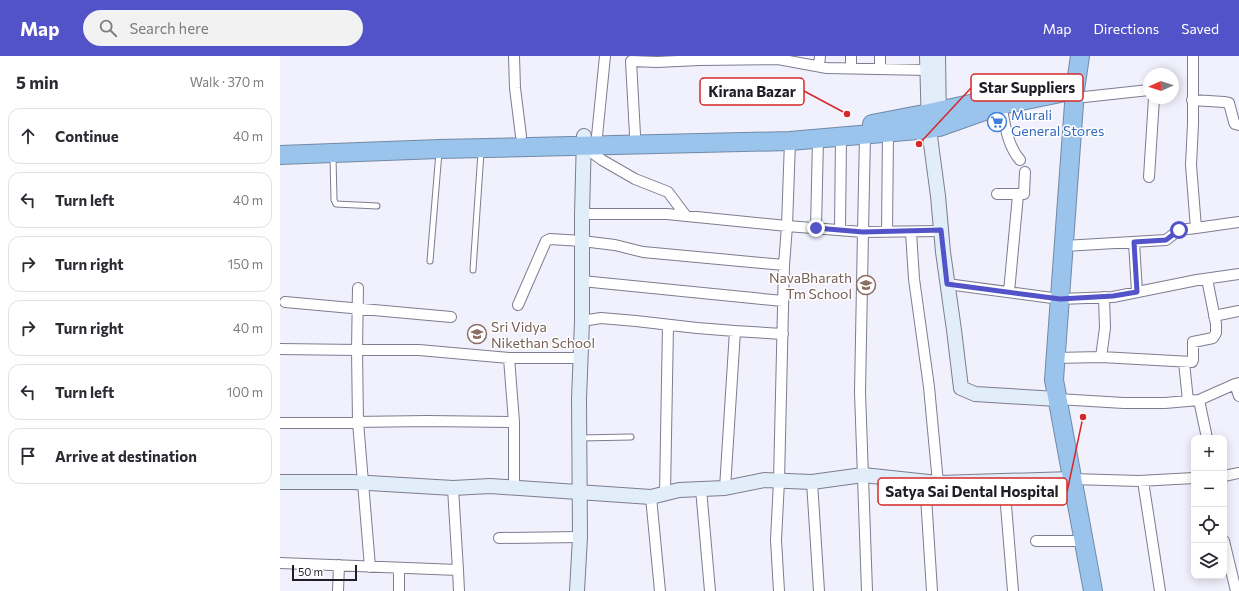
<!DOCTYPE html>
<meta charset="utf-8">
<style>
:root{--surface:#fff;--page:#f2f2f3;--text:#2b2b33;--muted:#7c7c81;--line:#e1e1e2;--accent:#5252c9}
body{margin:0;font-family:Commissioner,sans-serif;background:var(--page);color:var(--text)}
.controls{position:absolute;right:12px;bottom:12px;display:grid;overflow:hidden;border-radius:8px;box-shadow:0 2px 10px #0003}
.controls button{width:36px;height:36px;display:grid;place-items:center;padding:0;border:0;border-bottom:1px solid var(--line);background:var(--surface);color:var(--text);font:20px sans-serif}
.compass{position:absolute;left:863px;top:12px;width:36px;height:36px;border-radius:50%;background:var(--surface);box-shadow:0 2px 10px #0003;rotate:267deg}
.scale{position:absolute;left:12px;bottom:10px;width:65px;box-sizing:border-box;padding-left:4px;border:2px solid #1f1e26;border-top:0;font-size:11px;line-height:14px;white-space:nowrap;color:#1f1e26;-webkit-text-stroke:3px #fff;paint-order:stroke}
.stop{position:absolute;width:12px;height:12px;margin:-9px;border:3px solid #5252c9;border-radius:50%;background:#fff}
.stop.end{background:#5252c9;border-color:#fff;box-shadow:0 1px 4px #0008}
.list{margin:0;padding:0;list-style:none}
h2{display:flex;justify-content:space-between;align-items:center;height:52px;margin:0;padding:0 16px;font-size:17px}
h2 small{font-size:13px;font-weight:400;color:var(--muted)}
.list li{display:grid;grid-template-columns:26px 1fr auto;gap:12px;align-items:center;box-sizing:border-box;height:56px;margin:0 8px 8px;padding:0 8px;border:1px solid var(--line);border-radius:12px}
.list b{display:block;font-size:15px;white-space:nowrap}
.list em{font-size:13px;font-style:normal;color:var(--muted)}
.icon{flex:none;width:22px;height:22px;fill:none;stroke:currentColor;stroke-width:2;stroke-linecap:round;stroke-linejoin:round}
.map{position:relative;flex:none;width:959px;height:535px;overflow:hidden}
header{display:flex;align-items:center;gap:24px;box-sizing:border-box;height:56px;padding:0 20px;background:var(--accent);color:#fff}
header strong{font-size:19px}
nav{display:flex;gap:22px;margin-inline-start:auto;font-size:14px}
.search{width:280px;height:36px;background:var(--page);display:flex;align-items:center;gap:10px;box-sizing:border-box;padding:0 14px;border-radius:22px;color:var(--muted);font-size:15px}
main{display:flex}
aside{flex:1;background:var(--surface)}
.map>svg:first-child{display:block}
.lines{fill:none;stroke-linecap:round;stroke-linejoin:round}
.lane-casing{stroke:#7e7c8f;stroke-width:7}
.street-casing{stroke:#7e7c8f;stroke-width:12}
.secondary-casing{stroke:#7e7c8f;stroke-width:16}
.highway-casing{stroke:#708aa7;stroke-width:20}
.lane{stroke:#fff;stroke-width:5}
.street{stroke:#fff;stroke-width:10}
.secondary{stroke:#e1edf9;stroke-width:14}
.highway{stroke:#9bc4ec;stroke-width:18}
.route{stroke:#5252c9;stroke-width:5}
.labels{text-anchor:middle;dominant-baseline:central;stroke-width:3;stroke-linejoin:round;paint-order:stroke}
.shop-label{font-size:14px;fill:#366cbe;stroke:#fff;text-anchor:start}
.education-label{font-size:14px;fill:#785e54;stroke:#fff;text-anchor:end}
.leader{fill:none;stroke:#d62828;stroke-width:1.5}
.callout-dot{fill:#d62828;stroke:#fff;stroke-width:1.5}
.callout{fill:#fff;stroke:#d62828;stroke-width:1.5}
.callout-label{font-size:15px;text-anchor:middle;font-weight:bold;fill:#1f1e26}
</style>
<header>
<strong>Map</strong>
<div class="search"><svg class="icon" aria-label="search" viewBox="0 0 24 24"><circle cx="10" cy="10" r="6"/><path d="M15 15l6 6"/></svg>Search here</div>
<nav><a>Map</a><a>Directions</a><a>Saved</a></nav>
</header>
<main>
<aside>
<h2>5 min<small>Walk · 370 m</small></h2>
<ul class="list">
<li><svg class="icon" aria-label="ahead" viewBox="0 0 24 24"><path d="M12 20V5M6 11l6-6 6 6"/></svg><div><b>Continue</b></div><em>40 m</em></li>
<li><svg class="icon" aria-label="left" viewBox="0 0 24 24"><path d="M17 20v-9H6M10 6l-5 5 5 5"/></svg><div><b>Turn left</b></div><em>40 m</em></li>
<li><svg class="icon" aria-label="right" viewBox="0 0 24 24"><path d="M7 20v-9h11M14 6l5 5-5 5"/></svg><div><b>Turn right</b></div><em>150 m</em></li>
<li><svg class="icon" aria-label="right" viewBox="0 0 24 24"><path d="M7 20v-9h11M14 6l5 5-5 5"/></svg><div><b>Turn right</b></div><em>40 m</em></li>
<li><svg class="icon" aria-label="left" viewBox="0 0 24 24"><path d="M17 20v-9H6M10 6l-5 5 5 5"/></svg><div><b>Turn left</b></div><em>100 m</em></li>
<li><svg class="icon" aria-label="arrive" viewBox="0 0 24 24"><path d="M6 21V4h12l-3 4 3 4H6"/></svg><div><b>Arrive at destination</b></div></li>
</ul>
</aside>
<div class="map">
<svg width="959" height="535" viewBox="0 0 959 535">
<rect width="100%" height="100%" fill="#f1f0fd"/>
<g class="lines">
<g class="lane-casing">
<path id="lane" d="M53 101 54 144 56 148 97 150
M150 205 159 96
M193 214 201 96
M300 382 351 381"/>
</g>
<g class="street-casing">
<path id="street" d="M234 0 235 32 241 80
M571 0V12
M539 10 540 0
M600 12V0
M795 42 869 34
M912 44 944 46 949 47 954 66 955 68 959 69
M721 49C725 68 727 89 740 104
M355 79 351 5 377 6 419 4 498 3 547 12 648 14
M317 80 325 0
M304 91 322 104 355 123 388 136 406 160
M869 121 874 42
M717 138H744L745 116
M302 158H387L507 170 510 85
M536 172 538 83
M916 172 959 166
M560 174 561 81
M607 176 608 77
M631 176 634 223 649 331 658 427
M854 186 857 236
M784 190 886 184 899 174 916 172 911 109 913 68V0
M302 225 503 245
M667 228 780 243 833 241 917 224 959 218
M78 232 77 294 78 366 90 511
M729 236 738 139
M5 246 171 261
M238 249 266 185 270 183 302 185 335 189 363 196 504 209
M934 260 959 255
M302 265 321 262 356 265 417 272 455 275 445 432
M455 275 503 278
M0 293 77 294H139L229 302H301
M821 301 912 306 913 304V286L933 282 936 277V268L927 223
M229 302 234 366
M775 302 821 301 825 272 824 241
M904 306 908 345
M959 327 955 328 959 340
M777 343 844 347H885L919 344
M0 367 147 365 234 366V432
M927 382 919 344 955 328
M944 420 959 417
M792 423 859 425 914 422
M645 425 652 535
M724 425 733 535
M863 425 880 535
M532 426 539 535
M173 432 178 514 179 535
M421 433 430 535
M385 437 388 269
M371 441 380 535
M219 482 300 481
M756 485H803
M944 485 956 535
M0 507 178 514
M119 512V535
M58 535 59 509
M499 535 496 484 499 425 504 209 507 170 583 176 585 79
M587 535 580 336 583 176 661 175"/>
</g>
<g class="secondary-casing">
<path id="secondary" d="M647 0 649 73 658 140 663 196 674 274 681 332 695 338 777 343
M658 0 659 64
M0 426H72L173 432 210 430 371 441 399 434 445 432 484 424 532 426 583 419 658 427 792 423
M297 535 300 481 299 343 302 265V158L304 80"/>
</g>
<g class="highway-casing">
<path id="highway" d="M800 0 795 34 774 324 813 535
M592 68 649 57 704 45
M0 99 159 93 510 85 649 73 659 71 721 49 795 34"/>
</g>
<use href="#lane" class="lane"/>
<use href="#street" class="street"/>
<use href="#secondary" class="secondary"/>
<use href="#highway" class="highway"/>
</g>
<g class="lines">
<path class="route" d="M536 172 583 176 661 174 667 228 780 243 833 240 857 236 854 186 886 184 899 174"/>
</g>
<defs>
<g id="supermarket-ring" transform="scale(1)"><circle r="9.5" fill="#fff" stroke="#3f7fe0" stroke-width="1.5"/><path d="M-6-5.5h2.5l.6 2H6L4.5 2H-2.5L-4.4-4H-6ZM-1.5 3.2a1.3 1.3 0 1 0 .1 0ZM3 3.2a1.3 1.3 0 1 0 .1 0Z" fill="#3f7fe0"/></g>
<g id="school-ring" transform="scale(1)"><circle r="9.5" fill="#fff" stroke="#8d6e63" stroke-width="1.5"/><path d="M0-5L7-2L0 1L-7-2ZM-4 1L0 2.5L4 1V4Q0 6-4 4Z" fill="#8d6e63"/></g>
</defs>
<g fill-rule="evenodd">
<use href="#supermarket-ring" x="717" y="66"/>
<use href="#school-ring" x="586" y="229"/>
<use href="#school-ring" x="197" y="278"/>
</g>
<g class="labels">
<g class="shop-label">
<text x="731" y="58">Murali<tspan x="731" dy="16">General Stores</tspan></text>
</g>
<g class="education-label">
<text x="572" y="221">NavaBharath<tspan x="572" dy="16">Tm School</tspan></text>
<text x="211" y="270" text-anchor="start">Sri Vidya<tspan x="211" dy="16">Nikethan School</tspan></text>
</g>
</g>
<path class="leader" d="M639 88L691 32M567 58L524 35M803 361L787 436"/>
<g class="callout-dot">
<circle cx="639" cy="88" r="4"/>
<circle cx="567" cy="58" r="4"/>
<circle cx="803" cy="361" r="4"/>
</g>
<g class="callout">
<rect x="691" y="18" width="112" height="27" rx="4"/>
<rect x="420" y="22" width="104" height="27" rx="4"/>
<rect x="598" y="422" width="189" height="27" rx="4"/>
</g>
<g class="callout-label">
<text x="747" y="37">Star Suppliers</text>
<text x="472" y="41">Kirana Bazar</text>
<text x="692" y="441">Satya Sai Dental Hospital</text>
</g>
</svg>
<div class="controls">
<button>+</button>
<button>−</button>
<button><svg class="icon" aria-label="locate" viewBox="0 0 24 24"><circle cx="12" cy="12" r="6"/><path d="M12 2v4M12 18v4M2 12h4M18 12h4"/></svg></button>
<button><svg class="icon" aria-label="layers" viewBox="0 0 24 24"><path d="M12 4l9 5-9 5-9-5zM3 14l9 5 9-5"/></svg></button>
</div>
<svg class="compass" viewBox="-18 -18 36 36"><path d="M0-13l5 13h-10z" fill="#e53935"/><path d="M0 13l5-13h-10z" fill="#7c7c81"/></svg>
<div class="scale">50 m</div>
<div class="stop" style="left:899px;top:174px"></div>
<div class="stop end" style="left:536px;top:172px"></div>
</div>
</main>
